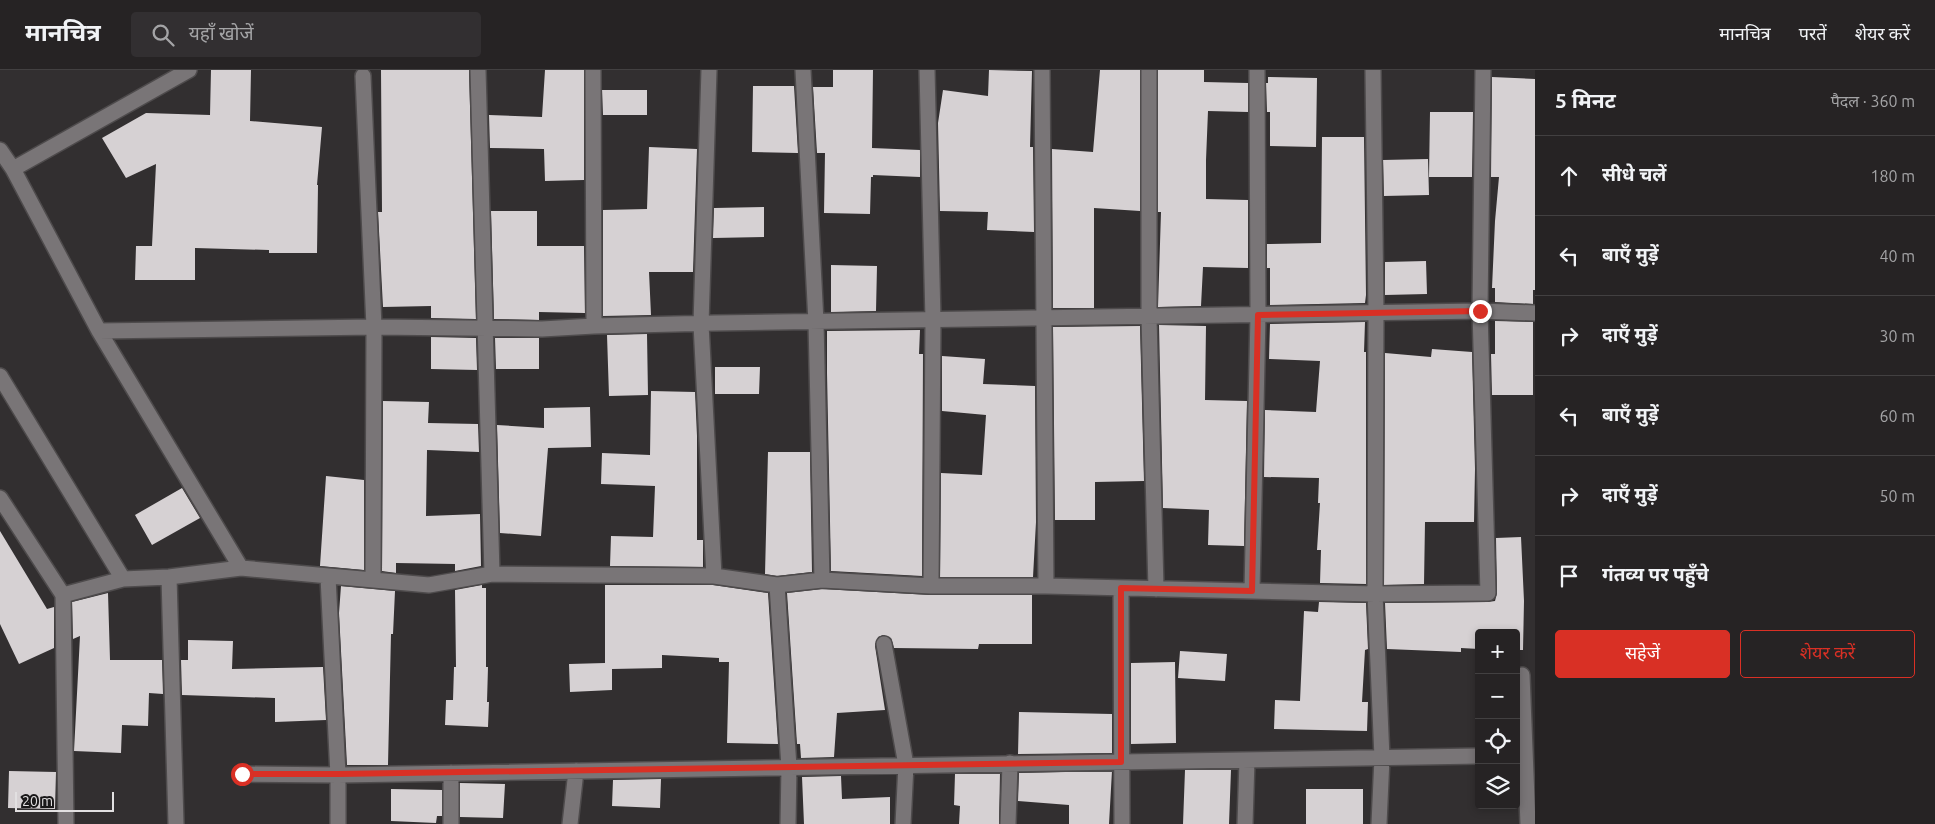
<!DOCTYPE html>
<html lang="hi">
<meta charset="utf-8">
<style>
:root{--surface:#262324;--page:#322f31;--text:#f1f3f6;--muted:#a4a4a6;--line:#424041;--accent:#d93025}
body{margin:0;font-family:Ubuntu,"Noto Sans Devanagari",sans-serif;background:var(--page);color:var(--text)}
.controls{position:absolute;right:15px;bottom:15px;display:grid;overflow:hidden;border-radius:5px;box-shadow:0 2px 8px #0003}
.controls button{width:45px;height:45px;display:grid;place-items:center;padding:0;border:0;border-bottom:1px solid var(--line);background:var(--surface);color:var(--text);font:25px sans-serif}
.scale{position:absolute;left:15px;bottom:12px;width:99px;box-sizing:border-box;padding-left:5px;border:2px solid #e2e0e1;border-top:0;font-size:14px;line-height:18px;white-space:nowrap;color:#e2e0e1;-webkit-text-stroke:4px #191718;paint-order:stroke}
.stop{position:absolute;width:15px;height:15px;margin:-11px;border:4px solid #d93025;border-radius:50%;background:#fff}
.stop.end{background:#d93025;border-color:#fff;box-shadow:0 1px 5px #0008}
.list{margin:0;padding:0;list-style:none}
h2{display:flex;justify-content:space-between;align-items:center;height:65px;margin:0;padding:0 20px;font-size:21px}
h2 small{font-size:16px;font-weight:400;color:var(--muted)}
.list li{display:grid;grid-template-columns:32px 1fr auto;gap:15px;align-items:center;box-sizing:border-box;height:80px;padding:0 20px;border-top:1px solid var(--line)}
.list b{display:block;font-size:19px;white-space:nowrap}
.list em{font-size:16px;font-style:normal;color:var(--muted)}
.actions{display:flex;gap:10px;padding:15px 20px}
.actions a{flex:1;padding:11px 0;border:1px solid var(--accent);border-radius:5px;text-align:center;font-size:18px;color:var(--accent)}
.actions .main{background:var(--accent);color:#fff}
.icon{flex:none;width:28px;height:28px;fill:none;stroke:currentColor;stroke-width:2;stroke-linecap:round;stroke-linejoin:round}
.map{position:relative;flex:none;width:1535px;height:754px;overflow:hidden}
header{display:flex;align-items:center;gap:30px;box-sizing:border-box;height:70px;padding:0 25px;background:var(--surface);border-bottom:1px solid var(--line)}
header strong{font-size:24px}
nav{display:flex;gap:28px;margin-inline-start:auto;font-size:18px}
.search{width:350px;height:45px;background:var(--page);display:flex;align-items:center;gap:12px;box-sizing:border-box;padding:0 18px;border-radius:5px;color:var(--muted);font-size:19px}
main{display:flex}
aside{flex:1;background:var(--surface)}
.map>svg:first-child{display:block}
.building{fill:#d6d1d3}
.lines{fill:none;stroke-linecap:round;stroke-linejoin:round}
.minor-casing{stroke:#4e4b4c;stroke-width:18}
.minor{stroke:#797577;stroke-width:15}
.route{stroke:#d93025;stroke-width:6}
</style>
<header>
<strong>मानचित्र</strong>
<div class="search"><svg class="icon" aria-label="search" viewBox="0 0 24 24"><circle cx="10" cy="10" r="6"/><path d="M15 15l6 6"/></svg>यहाँ खोजें</div>
<nav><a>मानचित्र</a><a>परतें</a><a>शेयर करें</a></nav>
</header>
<main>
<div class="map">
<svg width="1535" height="754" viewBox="0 0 1535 754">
<rect width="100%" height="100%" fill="#322f30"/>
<path class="building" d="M211 0H251L250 51 322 57 317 115H318L317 183H269V180L195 178V210H135L136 176H152L156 94 126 108 102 68 146 43 210 45Z
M381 0H469L476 249 431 248V236L383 237 378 142H382Z
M545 0H584V110L545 111 544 79 490 78 489 45 542 47Z
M833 0H873L872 78 920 80V107L873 105V107H871L870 144 824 143 825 83H817L813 17H833Z
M989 0 1032 1 1030 77H1033L1034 162 987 160 988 142 940 141 938 53 943 20 988 26Z
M1100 0H1140V141L1094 138V238H1053L1052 79 1093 82Z
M1158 0H1204V12L1248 13V42L1208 41 1206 90V129L1248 130V198L1203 197 1201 236 1158 237 1161 142H1158Z
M1268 7 1317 8 1316 77 1270 76V42H1267L1266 13H1268Z
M1492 7 1535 9V220H1533V234L1495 232V218H1492L1495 151 1499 107H1491Z
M753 16H794L798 83 752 82Z
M602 20H647V45H603Z
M1430 42H1473L1472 107H1429Z
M1322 67H1364L1366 225 1365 233 1270 235V198H1267V174L1321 173Z
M649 77 697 79 693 202H649L651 245 603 246V140L647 139Z
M1428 89 1429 125 1384 126 1383 90Z
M764 137V167L713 168 714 138Z
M491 141H537V176H584L585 243 539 242V250L494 249Z
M1426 191 1427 224 1385 225V192Z
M831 195 877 196 876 241 831 242Z
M1495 251 1533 252V325H1492L1491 284H1495Z
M1365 252 1364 282H1366V514L1320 513 1321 480H1317L1320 433H1318L1319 408 1264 407 1265 340 1316 342 1320 291 1269 289 1270 254Z
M1159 255 1206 256 1205 330 1247 331 1244 476 1208 475 1209 440 1163 438Z
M1140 256 1144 411 1095 412V450H1055L1053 257Z
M920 260 919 284H923L922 506 831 501 827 303V261Z
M647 264 648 325 609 326 607 265Z
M431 267 476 268 477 300 431 299Z
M495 268H539V299H496Z
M1432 279 1472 282 1475 399 1474 452H1425L1424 514 1384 515 1385 283 1431 287Z
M942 286 985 289 983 314 1035 316 1036 452 1033 507H940L941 403 982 405 986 345 942 341Z
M715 297H760L759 324H715Z
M651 321 695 322 697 366V470H703V497L610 496 611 466 653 467 655 416 601 414 602 383 650 385Z
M383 331 429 332 428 353 478 354 479 382 427 380 426 446 480 444 481 496 455 501V494L396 493V503L382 501Z
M590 337 591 377 548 378 541 466 500 463 497 355 544 358V338Z
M768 382H810L812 502 777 506 765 504Z
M326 406 364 410V500L320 496Z
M182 418 200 448 152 475 135 445Z
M0 461 47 539 54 537V578L19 594 0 554Z
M1521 467 1524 531 1523 580H1516V563H1479V579L1461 578V582L1387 579 1385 533 1488 532 1495 531 1497 523 1496 468Z
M482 515V518H486V597H488L487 632H489L488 657 445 655 446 630H453L454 597H456L455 520Z
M605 515H713L768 523 778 674 727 673 729 592H719V588L662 585V598L612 599V620L570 622 569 594 605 593Z
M341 516 395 521 393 564H391L388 695H347L339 543Z
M822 519 931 525H1032V574H979L978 579 894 578 891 568 883 565 878 567 875 576 885 640 837 643 834 687 801 688 800 674H797L787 523Z
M108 523 110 590H162L163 624 149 623 148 656 122 655 121 683 74 681 80 566 73 569 72 532Z
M1319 532 1366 533 1368 579 1365 580 1362 632H1368L1367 661 1274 659 1275 630 1300 631 1304 541 1318 542Z
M188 570 233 571 232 599 323 597 326 650 275 652V628L182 625 181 590H188Z
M1180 581 1227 584 1225 611 1178 608Z
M1175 592 1176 673 1131 674V593Z
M1019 642 1112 644V683L1018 684Z
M1185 700H1231L1229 754H1183Z
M9 701 56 702 55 739 8 738Z
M1112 701 1109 754H1069V735L1018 731 1019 703Z
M1000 703 999 754H959L960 736 954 735 955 704Z
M841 706 842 729 890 727V754H804L802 707Z
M661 709 660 738 612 736 613 710Z
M460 713 505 714 503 748 460 747Z
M391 719 442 720V746H437L436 753 391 751Z
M1306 719H1363V754H1306Z"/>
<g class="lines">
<g class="minor-casing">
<path id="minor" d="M478 0 492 504
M593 0 594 256
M709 0 701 254 714 506
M803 0 816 252 822 510
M927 0 933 250 931 516
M1042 0 1046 516
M1149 0V247L1156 519
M1373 0 1376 243 1375 524 1382 688 1379 754
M363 6 374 257 373 510
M0 80 13 99 99 261 241 498
M13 99 189 0
M99 261 374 257 542 259 594 256 715 253 1480 241 1535 243
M0 306 123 509
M0 428 63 525 66 754
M169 507 176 754
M328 507 338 705V754
M777 515 789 697 788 754
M1121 518 1122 754
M1252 521 1258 245 1257 0
M63 525 123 509 169 507 241 498 429 515 492 504 714 506 777 515 822 510 931 516H1046L1375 524 1488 523 1480 241 1483 0
M884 574 906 695 903 754
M1522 605 1528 754
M451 703V754
M242 704 338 705 1479 686
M570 754 576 701
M1008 754 1010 693
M1245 754 1247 690"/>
</g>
<use href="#minor" class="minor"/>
</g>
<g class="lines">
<path class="route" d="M242 704H338L1121 692V518L1252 521 1258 245 1480 241"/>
</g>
</svg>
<div class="controls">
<button>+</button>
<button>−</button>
<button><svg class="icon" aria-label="locate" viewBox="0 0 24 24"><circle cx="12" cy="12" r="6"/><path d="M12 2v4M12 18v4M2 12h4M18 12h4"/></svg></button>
<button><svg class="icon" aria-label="layers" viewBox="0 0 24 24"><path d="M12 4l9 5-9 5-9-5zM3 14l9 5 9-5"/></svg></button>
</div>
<div class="scale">20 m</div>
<div class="stop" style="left:242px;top:704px"></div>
<div class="stop end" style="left:1480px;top:241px"></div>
</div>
<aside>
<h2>5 मिनट<small>पैदल · 360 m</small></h2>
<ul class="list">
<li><svg class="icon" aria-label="ahead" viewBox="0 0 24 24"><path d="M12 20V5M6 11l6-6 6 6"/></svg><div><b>सीधे चलें</b></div><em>180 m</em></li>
<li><svg class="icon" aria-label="left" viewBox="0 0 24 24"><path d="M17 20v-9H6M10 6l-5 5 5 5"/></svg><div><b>बाएँ मुड़ें</b></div><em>40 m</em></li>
<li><svg class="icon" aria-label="right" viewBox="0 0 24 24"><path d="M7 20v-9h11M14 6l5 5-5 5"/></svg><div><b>दाएँ मुड़ें</b></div><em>30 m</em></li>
<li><svg class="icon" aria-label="left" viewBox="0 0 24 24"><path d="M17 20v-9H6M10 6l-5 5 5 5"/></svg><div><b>बाएँ मुड़ें</b></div><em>60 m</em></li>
<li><svg class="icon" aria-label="right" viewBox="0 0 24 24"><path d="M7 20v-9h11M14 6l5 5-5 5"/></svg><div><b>दाएँ मुड़ें</b></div><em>50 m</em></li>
<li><svg class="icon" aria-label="arrive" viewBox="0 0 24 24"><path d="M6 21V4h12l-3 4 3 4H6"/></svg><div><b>गंतव्य पर पहुँचे</b></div></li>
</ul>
<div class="actions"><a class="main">सहेजें</a><a>शेयर करें</a></div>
</aside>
</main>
